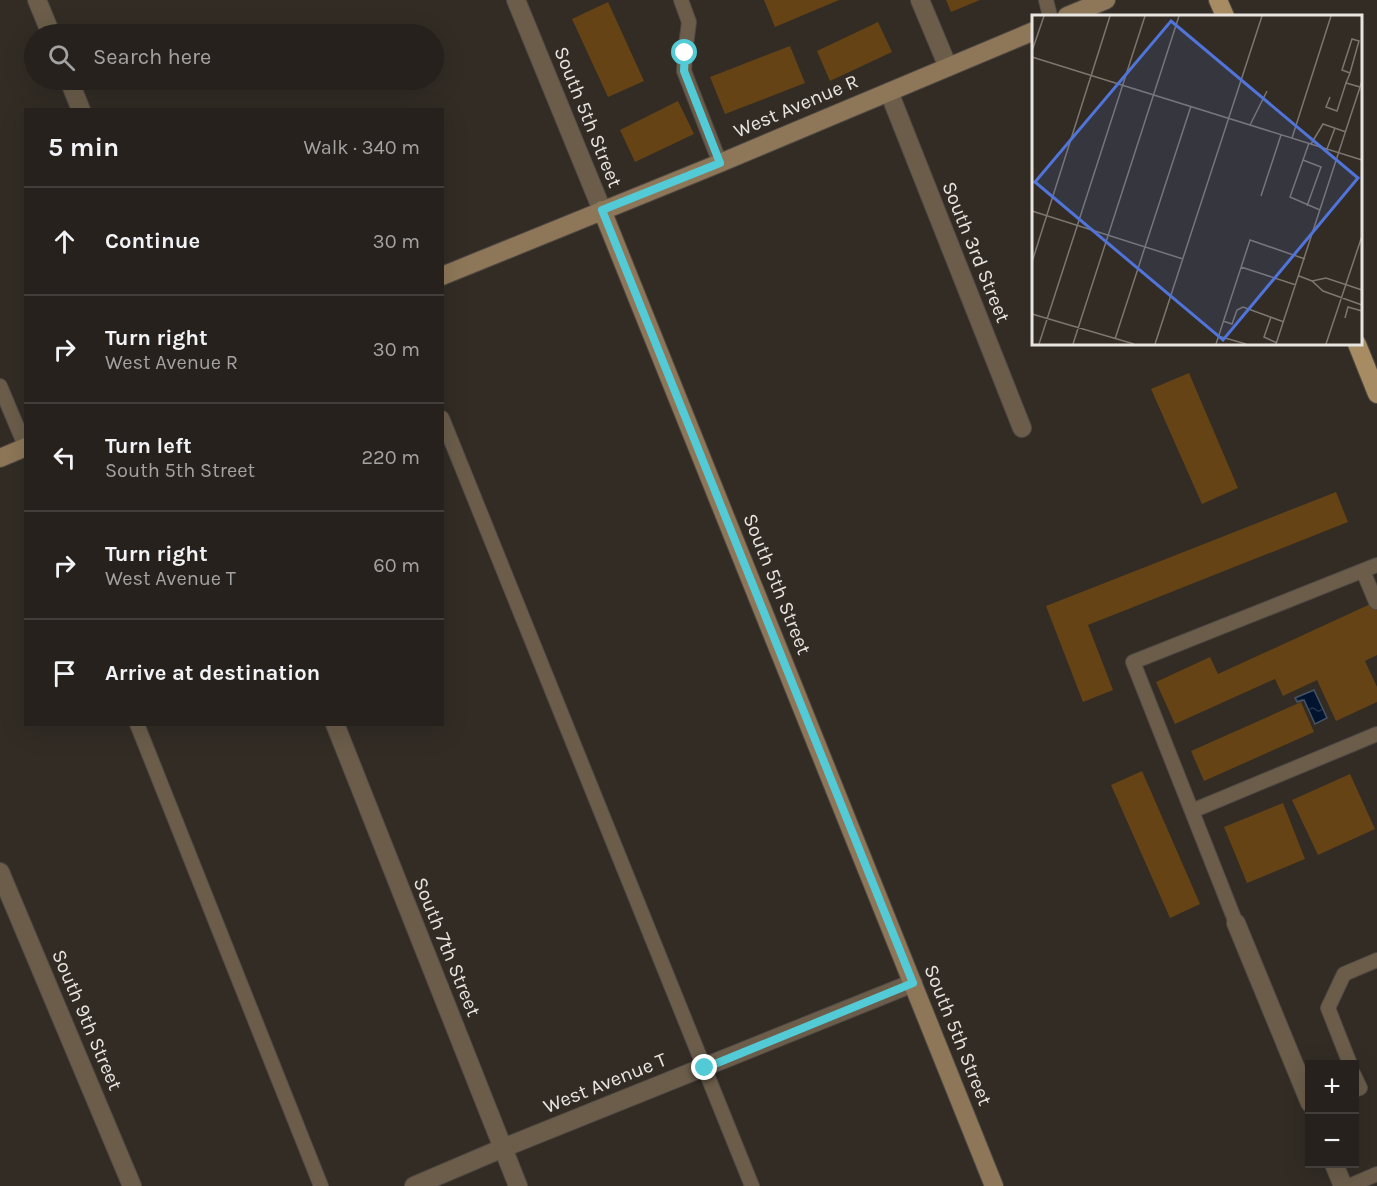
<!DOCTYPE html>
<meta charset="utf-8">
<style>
:root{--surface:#26211c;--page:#322e29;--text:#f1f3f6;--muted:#a4a3a3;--line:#423e3b}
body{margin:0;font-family:Karla,sans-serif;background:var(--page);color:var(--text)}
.controls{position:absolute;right:18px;bottom:18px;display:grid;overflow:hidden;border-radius:0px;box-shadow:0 6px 24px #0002}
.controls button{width:54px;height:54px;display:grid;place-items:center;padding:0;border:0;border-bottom:2px solid var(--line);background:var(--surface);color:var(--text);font:30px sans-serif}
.stop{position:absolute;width:18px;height:18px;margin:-14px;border:4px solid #52cbd7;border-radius:50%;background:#fff}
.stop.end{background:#52cbd7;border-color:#fff;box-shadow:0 2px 6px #0008}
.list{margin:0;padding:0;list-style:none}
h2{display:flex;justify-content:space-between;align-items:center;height:78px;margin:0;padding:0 24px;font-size:26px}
h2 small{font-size:20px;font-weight:400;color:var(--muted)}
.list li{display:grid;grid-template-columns:39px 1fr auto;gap:18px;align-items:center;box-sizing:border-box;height:108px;padding:0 24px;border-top:2px solid var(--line)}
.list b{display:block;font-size:22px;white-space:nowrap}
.list p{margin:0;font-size:20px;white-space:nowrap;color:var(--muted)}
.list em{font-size:20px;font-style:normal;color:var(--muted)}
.icon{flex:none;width:33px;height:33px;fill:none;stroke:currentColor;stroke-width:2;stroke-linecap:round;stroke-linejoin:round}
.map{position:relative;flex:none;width:1377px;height:1186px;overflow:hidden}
.search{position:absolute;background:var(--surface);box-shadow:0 6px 24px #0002;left:24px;top:24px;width:420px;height:66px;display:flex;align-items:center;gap:15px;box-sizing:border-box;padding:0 21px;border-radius:33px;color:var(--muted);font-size:22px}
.panel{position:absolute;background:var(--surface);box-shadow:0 6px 24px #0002;left:24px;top:108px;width:420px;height:618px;border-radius:0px}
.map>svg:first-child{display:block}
.water{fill:url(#water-ripples);stroke:#465264;stroke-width:1.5}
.building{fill:#654315}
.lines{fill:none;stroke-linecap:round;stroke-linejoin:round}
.lane-casing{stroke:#4f4943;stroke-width:16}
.street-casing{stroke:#4f4943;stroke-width:20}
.secondary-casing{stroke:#4f4943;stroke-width:20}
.primary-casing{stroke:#4f4943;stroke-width:20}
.lane{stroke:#6b5d4a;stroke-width:14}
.street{stroke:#6b5d4a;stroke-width:18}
.secondary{stroke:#8d7758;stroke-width:18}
.primary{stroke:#a78b63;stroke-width:18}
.route{stroke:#52cbd7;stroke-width:8}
.labels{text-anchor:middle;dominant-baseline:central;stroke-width:5;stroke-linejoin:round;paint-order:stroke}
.street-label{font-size:20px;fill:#e8e4df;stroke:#322c25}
.inset-road{fill:none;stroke:#7b766f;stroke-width:1.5}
.view{fill:#5074da;fill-opacity:0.15;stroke:#5074da;stroke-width:3}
.inset-edge{fill:none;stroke:#e8e4df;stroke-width:3}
</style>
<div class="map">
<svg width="1377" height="1186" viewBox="0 0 1377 1186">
<defs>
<pattern id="water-ripples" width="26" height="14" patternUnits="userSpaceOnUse" patternTransform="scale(1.5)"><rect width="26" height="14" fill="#00142f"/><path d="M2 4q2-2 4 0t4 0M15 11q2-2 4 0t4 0" fill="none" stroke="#25364d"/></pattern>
</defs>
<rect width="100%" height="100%" fill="#322c25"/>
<path class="water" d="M1314 690 1327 718 1315 724 1304 700 1297 702 1295 698Z"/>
<path class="building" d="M764 0H839L775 27Z
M946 0H980L951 12Z
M608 2 644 81 608 97 572 19Z
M878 22 892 52 830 81 817 51Z
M790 46 805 83 725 114 710 77Z
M678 101 694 134 635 162 620 130Z
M1189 373 1238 488 1202 504 1151 389Z
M1336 492 1348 522 1088 625 1113 690 1083 702 1046 606Z
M1377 601V655L1365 661 1377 687V702L1336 721 1317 680 1283 696 1275 679 1175 724 1156 682 1210 657 1218 674Z
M1301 702 1314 732 1204 781 1191 751Z
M1142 771 1200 904 1170 918 1111 785Z
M1350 774 1375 829 1318 855 1292 800Z
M1283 803 1305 859 1247 883 1224 827Z"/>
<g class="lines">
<g class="lane-casing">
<path id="lane" d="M681 0 689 22 685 53 684 71 720 163
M1046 0 1050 16
M0 386 26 448
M442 418 752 1186
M1363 571 1376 602
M137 724 321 1186
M1192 811 1377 734
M1236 923 1133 662 1377 565
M1350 1064 1328 1008 1344 974 1377 960
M1354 1075 1360 1088 1354 1090
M1349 1186 1377 1174"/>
</g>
<g class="street-casing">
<path id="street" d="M37 0 51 34
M516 0 602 210
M920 0 948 67
M69 80 81 110
M889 92 1022 428
M335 724 518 1186
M0 872 132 1186
M1236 923 1310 1103
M1334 1164 1343 1186
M414 1186 503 1148 913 983"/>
</g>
<g class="secondary-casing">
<path id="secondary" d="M1067 16 1106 0
M602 210 994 1186
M442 276 720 163 1034 31
M0 458 26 447"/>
</g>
<g class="primary-casing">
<path id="primary" d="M1218 0 1225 16
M1357 344 1377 394"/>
</g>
<use href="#lane" class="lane"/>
<use href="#street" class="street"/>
<use href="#secondary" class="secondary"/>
<use href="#primary" class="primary"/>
</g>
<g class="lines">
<path class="route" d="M685 53 684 71 720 163 602 210 913 983 705 1068"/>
</g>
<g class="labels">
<g class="street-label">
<text transform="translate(796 106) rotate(-23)">West Avenue R</text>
<text transform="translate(588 117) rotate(68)">South 5th Street</text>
<text transform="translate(976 252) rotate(68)">South 3rd Street</text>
<text transform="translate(777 584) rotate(68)">South 5th Street</text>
<text transform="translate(447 947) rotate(68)">South 7th Street</text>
<text transform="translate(87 1020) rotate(67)">South 9th Street</text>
<text transform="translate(958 1035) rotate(68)">South 5th Street</text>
<text transform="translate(605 1083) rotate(-22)">West Avenue T</text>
</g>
</g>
<g transform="translate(1032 15)">
<rect width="330" height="330" fill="#322c25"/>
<path class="inset-road" d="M0 36 12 1M0 42 330 145M314 68 318 58 327 26 320 24 310 55 318 58M298 82 294 92 305 96 314 68 328 72M218 110 235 76M260 123 299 1M277 128 258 182 288 195M279 129 291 109 314 117M295 134 303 113M271 145 289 152 275 191M229 181 249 120M0 196 151 244M0 247 78 1M209 252 264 270M267 261 280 266 291 276 330 290M280 266 294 263 330 275M0 299 102 329M239 302 232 322 245 328M313 303 316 292 330 296M191 306 200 309 205 295 211 292 252 307M186 321 214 329M83 324 159 91M7 329 113 1M41 329 147 1M123 329 230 1M184 329 218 225 273 244M244 329 330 66M294 329 330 221"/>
<path class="view" d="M139 6 326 163 191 325 3 167Z"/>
<rect width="330" height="330" class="inset-edge"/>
</g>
</svg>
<div class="controls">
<button>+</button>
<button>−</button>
</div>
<div class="stop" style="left:685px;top:53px"></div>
<div class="stop end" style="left:705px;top:1068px"></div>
<div class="search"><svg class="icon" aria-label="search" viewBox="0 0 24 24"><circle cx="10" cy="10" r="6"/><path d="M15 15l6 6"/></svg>Search here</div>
<section class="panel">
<h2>5 min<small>Walk · 340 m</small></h2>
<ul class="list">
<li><svg class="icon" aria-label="ahead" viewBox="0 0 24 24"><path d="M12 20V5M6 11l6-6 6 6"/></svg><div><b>Continue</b></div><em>30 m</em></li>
<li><svg class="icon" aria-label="right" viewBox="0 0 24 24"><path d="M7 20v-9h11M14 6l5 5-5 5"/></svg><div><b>Turn right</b><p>West Avenue R</p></div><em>30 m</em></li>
<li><svg class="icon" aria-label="left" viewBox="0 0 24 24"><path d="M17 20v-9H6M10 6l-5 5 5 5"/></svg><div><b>Turn left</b><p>South 5th Street</p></div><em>220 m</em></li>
<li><svg class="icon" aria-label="right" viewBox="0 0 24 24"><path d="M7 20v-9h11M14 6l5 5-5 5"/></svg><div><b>Turn right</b><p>West Avenue T</p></div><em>60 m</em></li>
<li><svg class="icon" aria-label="arrive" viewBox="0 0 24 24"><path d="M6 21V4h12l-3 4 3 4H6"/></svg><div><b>Arrive at destination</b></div></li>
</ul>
</section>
</div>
